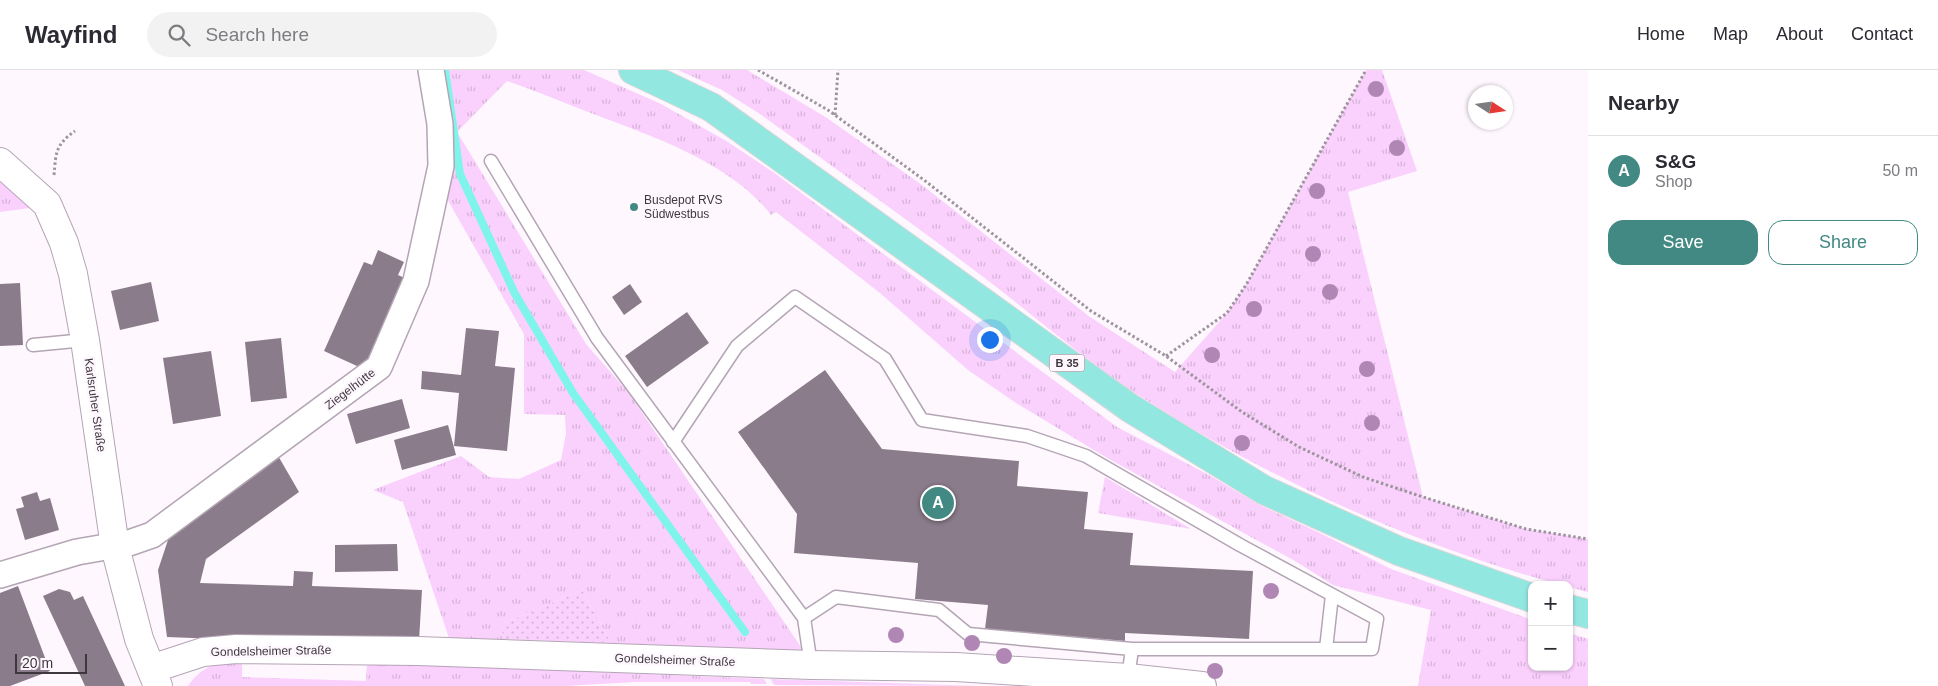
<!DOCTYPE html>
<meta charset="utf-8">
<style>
:root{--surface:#fff;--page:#f2f2f3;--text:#2b2b33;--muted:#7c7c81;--line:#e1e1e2;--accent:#428983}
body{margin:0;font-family:Helvetica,sans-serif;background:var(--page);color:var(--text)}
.controls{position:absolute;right:15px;bottom:15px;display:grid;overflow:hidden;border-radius:10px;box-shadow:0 1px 4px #0004}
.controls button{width:45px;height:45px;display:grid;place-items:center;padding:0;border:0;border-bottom:1px solid var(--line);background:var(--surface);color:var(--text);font:25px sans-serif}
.compass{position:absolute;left:1468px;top:15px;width:45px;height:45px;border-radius:50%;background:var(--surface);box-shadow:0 1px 4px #0004;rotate:102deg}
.scale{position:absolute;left:15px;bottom:12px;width:72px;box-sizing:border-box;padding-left:5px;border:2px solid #3e383e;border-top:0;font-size:14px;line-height:18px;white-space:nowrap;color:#3e383e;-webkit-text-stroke:4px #fef7fe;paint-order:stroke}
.you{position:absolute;left:989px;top:269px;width:18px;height:18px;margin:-12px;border:4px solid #fff;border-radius:50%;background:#1a73e8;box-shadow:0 0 0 8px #1a73e833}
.badge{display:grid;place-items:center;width:32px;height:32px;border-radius:50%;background:var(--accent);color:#fff;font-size:16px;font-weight:700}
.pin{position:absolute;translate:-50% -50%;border:2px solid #fff;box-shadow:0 1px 5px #0006}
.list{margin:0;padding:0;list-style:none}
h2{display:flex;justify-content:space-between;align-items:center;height:65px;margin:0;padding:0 20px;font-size:21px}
h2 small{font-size:16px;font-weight:400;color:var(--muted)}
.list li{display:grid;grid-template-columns:32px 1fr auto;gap:15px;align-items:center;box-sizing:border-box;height:70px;padding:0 20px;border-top:1px solid var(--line)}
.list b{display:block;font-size:19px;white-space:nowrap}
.list p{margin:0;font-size:16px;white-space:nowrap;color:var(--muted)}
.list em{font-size:16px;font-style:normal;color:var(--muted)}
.actions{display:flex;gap:10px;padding:15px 20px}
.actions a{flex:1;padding:11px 0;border:1px solid var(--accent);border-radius:15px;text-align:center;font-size:18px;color:var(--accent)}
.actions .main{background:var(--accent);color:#fff}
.icon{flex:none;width:28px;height:28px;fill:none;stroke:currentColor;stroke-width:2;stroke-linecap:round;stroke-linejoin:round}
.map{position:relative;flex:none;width:1588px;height:616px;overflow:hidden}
header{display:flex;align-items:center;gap:30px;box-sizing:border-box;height:70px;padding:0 25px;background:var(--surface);border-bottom:1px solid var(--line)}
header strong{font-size:24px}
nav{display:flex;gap:28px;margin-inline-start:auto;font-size:18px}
.search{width:350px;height:45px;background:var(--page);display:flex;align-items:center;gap:12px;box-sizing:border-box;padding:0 18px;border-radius:28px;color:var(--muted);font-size:19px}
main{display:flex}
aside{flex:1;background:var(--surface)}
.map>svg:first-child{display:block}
.grass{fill:url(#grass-tufts)}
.park{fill:url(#park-dots)}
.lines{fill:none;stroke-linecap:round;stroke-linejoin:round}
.stream{stroke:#7ef4ea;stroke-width:8}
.building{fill:#8b7c8b}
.lane-casing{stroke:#b4a5b5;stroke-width:15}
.street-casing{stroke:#b4a5b5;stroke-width:28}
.secondary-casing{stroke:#b4a5b5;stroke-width:30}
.primary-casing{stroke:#d8d7d8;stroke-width:30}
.path{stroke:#9c959c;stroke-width:3;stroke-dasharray:2.5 2.5;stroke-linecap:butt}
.lane{stroke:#fff;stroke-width:12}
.street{stroke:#fff;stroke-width:25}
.secondary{stroke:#fff;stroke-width:28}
.primary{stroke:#92e7e0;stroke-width:28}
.tree{fill:#b087b4}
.poi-dot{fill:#428983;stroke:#fef7fe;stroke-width:2}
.labels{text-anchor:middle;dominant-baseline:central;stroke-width:5;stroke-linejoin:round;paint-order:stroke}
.shield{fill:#fef7fe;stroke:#787178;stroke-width:1}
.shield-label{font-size:11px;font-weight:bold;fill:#3e383e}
.poi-label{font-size:12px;fill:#3e383e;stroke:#fef7fe;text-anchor:start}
.street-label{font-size:12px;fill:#3e383e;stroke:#fef7fe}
</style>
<header>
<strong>Wayfind</strong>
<div class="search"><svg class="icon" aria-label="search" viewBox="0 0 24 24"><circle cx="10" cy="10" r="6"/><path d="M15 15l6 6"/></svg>Search here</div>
<nav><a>Home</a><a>Map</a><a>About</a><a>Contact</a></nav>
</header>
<main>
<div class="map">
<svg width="1588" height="616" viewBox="0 0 1588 616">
<defs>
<pattern id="grass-tufts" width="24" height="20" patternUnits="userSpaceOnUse" patternTransform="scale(1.25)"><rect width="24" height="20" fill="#fad0fd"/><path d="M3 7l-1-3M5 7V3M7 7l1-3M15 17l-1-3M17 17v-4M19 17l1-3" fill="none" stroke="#d7b3da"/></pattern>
<pattern id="park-dots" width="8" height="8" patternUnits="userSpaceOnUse" patternTransform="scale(1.25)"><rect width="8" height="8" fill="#fad0fd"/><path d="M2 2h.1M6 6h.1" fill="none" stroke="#d7b3da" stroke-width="1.8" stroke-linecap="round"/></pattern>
</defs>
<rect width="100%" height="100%" fill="#fef7fe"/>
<path class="grass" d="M431 0H584L661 34 728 72 773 102 1117 357 1209 405 1260 435 1322 464 1391 499 1532 550V597H1569V563L1588 569V616H1418L1431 540 1333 515 1295 491 1109 389 1016 333 968 300 880 223 776 142 771 145C732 94 655 67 596 45 566 34 537 21 507 11L457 62 586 274 628 322 803 580 788 581 611 573 582 520 503 554 502 569 449 568 403 432 373 420 461 386 489 407 519 409 561 390 566 364 565 345 524 344V264L434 106Z
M678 0H747L827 48 922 115 1090 247 1175 302 1227 243 1246 215 1366 0H1382L1417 101 1348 122 1423 427 1526 459 1588 469V522C1440 485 1286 419 1154 335 1099 301 1050 259 999 219 921 159 840 102 760 44L722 20Z
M0 107 21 126 30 138 0 142Z
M1105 407 1191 459 1098 443Z
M242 589V607L366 611 367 592 764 609 767 614H751L750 612H636L564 616H188C201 596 220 591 242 589Z
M771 609 978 616 776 615 773 614Z"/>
<path class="park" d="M582 520 611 573 502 569 503 554Z"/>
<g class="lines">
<path class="stream" d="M445 0 460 104 514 222 573 323 745 562"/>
</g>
<path class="building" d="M378 180 404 192 398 205 409 210 368 301 324 281 364 192 372 195Z
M151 212 159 251 120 260 111 221Z
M20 213 23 275 0 276V214Z
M630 214 642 232 624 245 612 227Z
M687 242 709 273 647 317 625 286Z
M466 258 499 261 495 296 515 298 507 381 454 376 459 323 421 319 422 301 461 305Z
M281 268 287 328 251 332 245 272Z
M211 281 221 346 173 354 163 288Z
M825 300 882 379 1019 391 1017 416 1088 422 1084 459 1133 463 1130 495 1253 501 1249 569 1125 563V571L985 559 988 535 915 529 918 493 794 483 797 444 738 362Z
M402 329 410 358 356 374 347 344Z
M448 355 456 385 402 400 394 370Z
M277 384 299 422 206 489 200 513 293 516 294 501 313 502 312 516 422 520 419 571 219 569 167 567 158 500 168 470 184 454Z
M37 422 40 431 50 428 59 460 25 470 16 439 24 437 21 427Z
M397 474 398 501 335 502V475Z
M18 516 50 601 10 616H0V523Z
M59 519 70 522 74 530 83 526 125 616H85L43 526Z"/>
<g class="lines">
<g class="lane-casing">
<path id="lane" d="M491 91 597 268 804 548 811 595
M33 275 85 270
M673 372 737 276 795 227 885 289 922 350 1027 366 1086 386 1240 475 1377 549 1372 579H1132
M804 548 836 527 939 540 968 564 1132 579 1128 608
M1326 579 1332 525"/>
</g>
<g class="street-casing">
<path id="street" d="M0 505 77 482 129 473 152 465 379 297 416 211 441 96 440 54 431 0"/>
</g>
<g class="secondary-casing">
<path id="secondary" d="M0 92 47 134 64 173 73 204 85 270 115 477 139 569 158 616
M151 599 203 582 236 579 418 581 811 595 956 597 1128 608 1202 616"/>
</g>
<g class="primary-casing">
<path id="primary" d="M633 0 711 37 1130 338 1264 420 1399 481 1532 528
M1569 539 1588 544"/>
</g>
<path class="path" d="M758 0 828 40 924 110 1091 241 1166 286 1242 342 1299 377 1363 407 1423 427 1526 459 1588 469
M835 45 838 0
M54 105C56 83 55 75 75 61
M1166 286 1227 243 1246 215 1366 0"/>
<use href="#lane" class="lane"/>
<use href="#street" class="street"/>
<use href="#secondary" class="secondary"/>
<use href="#primary" class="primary"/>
</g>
<g class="tree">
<circle cx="1376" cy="19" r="8"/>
<circle cx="1397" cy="78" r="8"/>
<circle cx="1317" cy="121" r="8"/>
<circle cx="1313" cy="184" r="8"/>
<circle cx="1330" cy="222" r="8"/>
<circle cx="1254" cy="239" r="8"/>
<circle cx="1212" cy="285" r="8"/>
<circle cx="1367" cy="299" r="8"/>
<circle cx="1372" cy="353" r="8"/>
<circle cx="1242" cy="373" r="8"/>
<circle cx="1271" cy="521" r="8"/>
<circle cx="896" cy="565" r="8"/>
<circle cx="972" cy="573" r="8"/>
<circle cx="1004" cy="586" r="8"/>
<circle cx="1215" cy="601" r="8"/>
</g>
<circle class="poi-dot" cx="634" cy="137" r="5"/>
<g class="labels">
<rect class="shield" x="1049.5" y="284.5" width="35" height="17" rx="4"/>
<g class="shield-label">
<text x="1067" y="293">B 35</text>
</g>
<g class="poi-label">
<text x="644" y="130">Busdepot RVS<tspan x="644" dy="14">Südwestbus</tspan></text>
</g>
<g class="street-label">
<text transform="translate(350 319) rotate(-37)">Ziegelhütte</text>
<text transform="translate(95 335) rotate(82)">Karlsruher Straße</text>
<text transform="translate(271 581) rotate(-1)">Gondelsheimer Straße</text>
<text transform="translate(675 590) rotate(2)">Gondelsheimer Straße</text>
</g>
</g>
</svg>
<div class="controls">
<button>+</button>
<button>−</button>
</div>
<svg class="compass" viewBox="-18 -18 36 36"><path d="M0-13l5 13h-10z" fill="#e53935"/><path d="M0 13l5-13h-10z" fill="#7c7c81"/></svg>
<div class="scale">20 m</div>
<div class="you"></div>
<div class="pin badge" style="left:938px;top:433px">A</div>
</div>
<aside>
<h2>Nearby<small></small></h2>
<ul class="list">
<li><span class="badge">A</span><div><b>S&amp;G</b><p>Shop</p></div><em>50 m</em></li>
</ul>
<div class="actions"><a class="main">Save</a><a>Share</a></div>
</aside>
</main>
